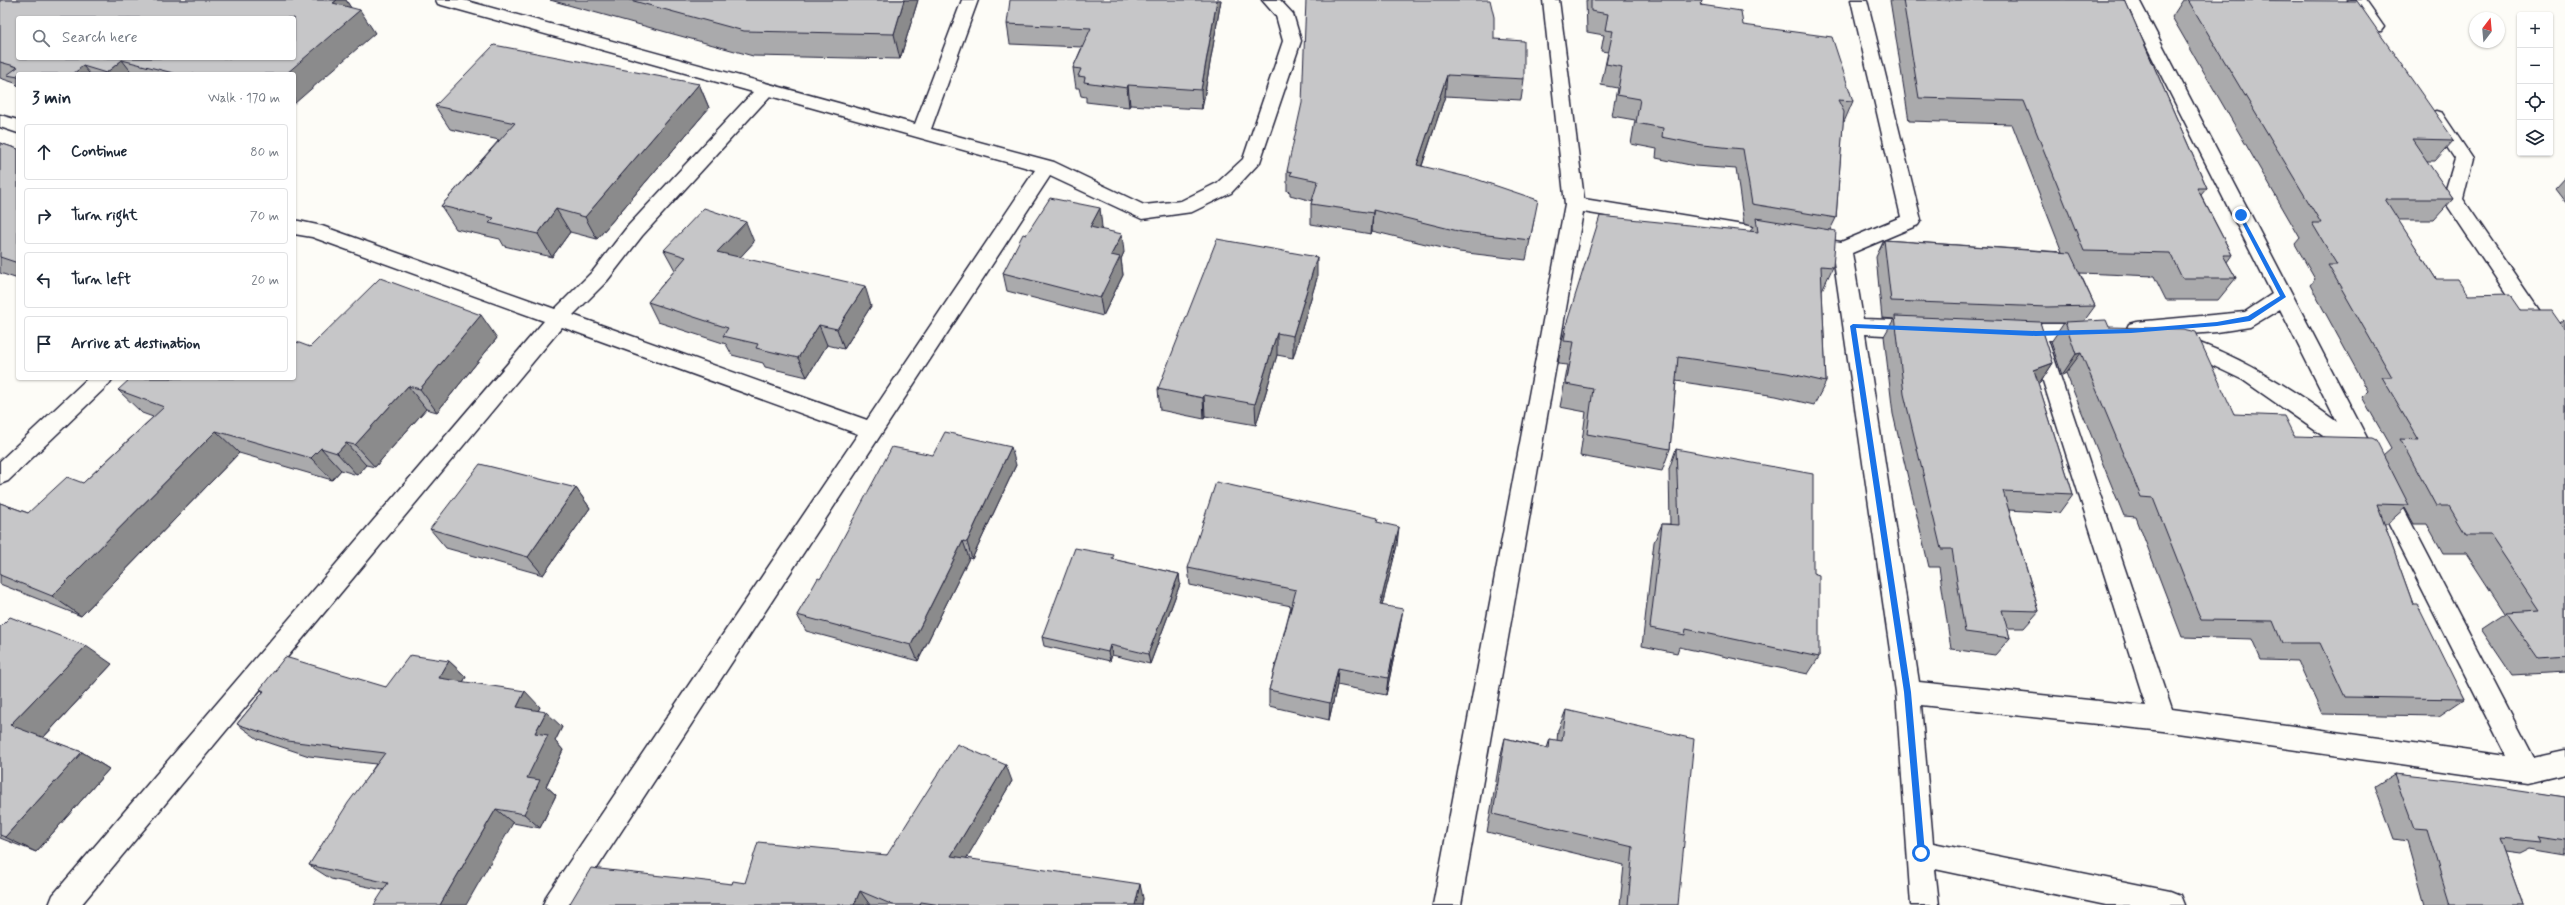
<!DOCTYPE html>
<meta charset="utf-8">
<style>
:root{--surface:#fff;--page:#f6f6f7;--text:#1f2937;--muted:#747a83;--line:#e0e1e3}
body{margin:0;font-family:Mynerve,sans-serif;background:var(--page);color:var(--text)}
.controls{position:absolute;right:12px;top:12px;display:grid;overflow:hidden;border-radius:4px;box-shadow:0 1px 3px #0004}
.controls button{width:36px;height:36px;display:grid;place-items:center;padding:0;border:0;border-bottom:1px solid var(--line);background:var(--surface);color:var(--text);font:20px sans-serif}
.compass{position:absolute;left:2469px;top:12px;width:36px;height:36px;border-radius:50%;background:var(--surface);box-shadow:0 1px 3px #0004;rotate:16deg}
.stop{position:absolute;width:12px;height:12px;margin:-9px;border:3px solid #1a73e8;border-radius:50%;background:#fff}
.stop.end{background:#1a73e8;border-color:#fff;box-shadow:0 1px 4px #0008}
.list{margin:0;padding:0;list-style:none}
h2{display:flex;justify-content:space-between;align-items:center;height:52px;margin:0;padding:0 16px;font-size:17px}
h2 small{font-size:13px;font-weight:400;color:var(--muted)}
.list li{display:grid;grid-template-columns:26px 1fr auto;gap:12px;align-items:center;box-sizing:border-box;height:56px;margin:0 8px 8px;padding:0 8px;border:1px solid var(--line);border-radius:4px}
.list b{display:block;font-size:15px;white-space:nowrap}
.list em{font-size:13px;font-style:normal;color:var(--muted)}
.icon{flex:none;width:22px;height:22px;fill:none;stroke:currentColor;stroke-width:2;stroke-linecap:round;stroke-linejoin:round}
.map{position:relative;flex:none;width:2565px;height:905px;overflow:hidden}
.search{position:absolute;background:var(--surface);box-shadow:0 1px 3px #0004;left:16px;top:16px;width:280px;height:44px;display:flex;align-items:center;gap:10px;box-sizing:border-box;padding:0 14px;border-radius:4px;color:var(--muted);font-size:15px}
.panel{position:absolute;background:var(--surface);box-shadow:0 1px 3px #0004;left:16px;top:72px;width:280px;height:308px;border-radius:4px}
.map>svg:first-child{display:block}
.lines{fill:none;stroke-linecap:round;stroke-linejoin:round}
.minor-casing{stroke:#22223b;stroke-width:3}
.minor{fill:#fdfcf7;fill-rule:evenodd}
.wall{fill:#aaaaac;stroke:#22223b}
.shaded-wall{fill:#8b8b8c;stroke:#22223b}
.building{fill:#c6c6c8;stroke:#22223b;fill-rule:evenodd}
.route{fill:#1a73e8}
</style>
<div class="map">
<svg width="2565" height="905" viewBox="0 0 2565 905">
<rect width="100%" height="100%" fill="#fdfcf7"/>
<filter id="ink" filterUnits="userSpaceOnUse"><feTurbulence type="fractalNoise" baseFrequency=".025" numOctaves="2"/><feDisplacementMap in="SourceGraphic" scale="8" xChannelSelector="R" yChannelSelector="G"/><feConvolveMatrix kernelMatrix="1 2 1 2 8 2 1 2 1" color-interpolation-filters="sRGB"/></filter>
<g filter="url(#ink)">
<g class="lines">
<g class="minor-casing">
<path id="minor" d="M436 0H463L915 124 962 0H978L931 129 1054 162 1144 205 1181 201 1217 183 1243 159 1283 41 1276 16 1262 0H1280L1293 14 1301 41 1260 162 1231 193 1192 212 1142 219 1050 176 573 905H543L547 895 858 434 562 327 81 905H49L53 895 544 321 312 237 294 234V220L322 226 555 309 593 271 628 226 753 92 438 4ZM770 96 1035 170 867 420 573 315 607 281 642 236Z
M1543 0H1559L1584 199 1749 226 1756 228 1759 233 1756 238 1749 240 1583 212 1461 905H1433L1565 204Z
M1851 0H1867L1921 220 1918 225 1852 253 1863 319 1920 321 1927 323 1930 329 1927 335 1920 337 1865 334 1919 682 2146 706 2030 340 2007 338 2004 332 2007 326 2014 324H2088L2095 326 2098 332 2095 338 2088 340H2048L2172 709 2506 756 2356 459 2243 380 2195 357 2170 349 2167 343 2170 337 2177 335C2237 354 2287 385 2337 422L2280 309 2250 327 2217 332 2136 338 2129 336 2126 330 2129 324 2136 322 2245 312 2272 294 2123 0H2139L2533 757 2565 750V774L2527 783 2163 731 1921 705 1933 843 2170 891 2180 895 2184 905H2106L1935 869 1939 905H1911L1896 692 1833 255 1821 252 1818 247 1821 242 1828 240 1841 242 1901 217Z
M2348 0H2365L2384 27 2381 31H2369Z
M2436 111 2442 113 2473 159 2463 199 2565 348V373L2558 371 2443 199 2455 159 2427 117 2430 113Z
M0 115 18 120V133L0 127Z
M88 378H113L109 384 8 481 0 484V461Z"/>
</g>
<use href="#minor" class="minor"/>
</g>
<path class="wall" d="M0 0H346L350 7 375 33 294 74H18V86L15 83 0 78Z
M550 0H918L900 59 753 56Z
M1221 0 1202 109 1130 105 1129 107 1086 102V97L1081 96 1079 88H1076L1073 68 1082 47 1010 44 1007 24Z
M1586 0H1702L1701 5 1743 25 1853 101 1844 122H1843L1836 218 1830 230 1833 267 1822 290 1826 382 1814 405 1776 396 1676 381 1670 449 1662 471 1580 456 1586 412 1560 407 1568 365 1558 364 1561 345 1567 322 1750 232 1753 226 1744 224 1736 169 1695 166 1656 158 1657 149 1631 144 1635 120 1612 116 1617 88 1601 85 1608 52 1601 51 1604 35 1587 32Z
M1890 0H2125L2207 188 2201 195 2232 255 2227 262 2236 278 2218 300H2166L2154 276 2080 273 2095 306 2084 321 2109 327 2234 414 2294 436 2383 455 2391 448 2362 397 2368 391 2310 285 2315 279 2295 244 2300 238 2172 17 2183 0H2188L2454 140 2435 161H2426L2453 199 2434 220H2398L2436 279 2468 295 2521 310 2560 323 2565 319V672L2512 675 2481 629 2505 613 2466 553H2443L2427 524H2414L2405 508 2387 524H2384L2413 604 2464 699 2439 716 2322 714 2298 661 2261 660 2252 639 2182 637 2136 517 2124 516 2066 373 2062 375 2051 342 2064 323H2040L2053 363 2040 383H2038L2073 494 2059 513 2009 510 2039 611 2024 628H2007L2010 638 1995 655 1951 649 1939 567H1929L1893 414 1884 336 1894 319 1882 318 1876 257 1884 240 2062 252 2012 124 1909 121Z
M1494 39 1524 79 1521 100 1445 96 1422 166 1534 220 1526 260 1459 252 1372 231 1371 234 1311 224V204L1312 201 1290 195V192L1287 191V171Z
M699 84 709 108 597 239 570 232 552 257 504 246 500 239 456 229 441 206 499 140 450 129 435 106Z
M0 143 18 149V279L0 273Z
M2565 178V202L2555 189Z
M1102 227 1101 229 1124 252 1121 259 1123 275 1103 316 1007 291 1003 273 1026 235Z
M754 242 740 257 871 306 844 349 827 345 807 377 765 367 763 363 732 355 726 344 658 322 648 302 675 270 664 250Z
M1317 278 1293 358 1277 355 1256 425 1205 416 1204 419 1160 410 1158 389Z
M497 338 437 412 426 409 375 467 366 465 357 475 341 470 332 480 239 453 81 616 0 584V503L28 513 83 483 153 417 142 413 118 390 310 347Z
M1676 449 1813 573 1819 657 1808 674 1679 647 1677 653 1642 646 1654 542 1662 524H1670L1669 469Z
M933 455 1016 465 972 559 969 558 918 661 806 631 797 615 820 579Z
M576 488 590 508 543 575 446 548 430 529Z
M1377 522 1397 545 1382 605 1400 627 1386 695 1337 685 1329 720 1269 706V690L1291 606 1190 585 1188 568Z
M1115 560 1179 574 1180 584 1150 664 1112 655 1110 661 1044 646 1042 637Z
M0 627 112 664 43 738 82 752 109 769 36 852 0 838Z
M449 661 466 677 463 682 540 707 538 710 562 727 555 741 563 750 546 786 556 795 540 828 513 823 383 890 331 879 309 865 376 764 309 756 258 739 237 724 263 692 260 689 386 687Z
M1566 710 1678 905H1620L1624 865 1487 832 1500 758 1505 738 1547 748 1550 739 1557 741 1558 730Z
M2394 774 2565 797V855L2529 849 2519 854 2504 852 2523 905H2425L2407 841 2394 839 2375 786Z
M1012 781 966 858 1143 898 1142 905H569L732 884 745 883 887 855Z"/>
<path class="shaded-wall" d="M337 0H346L355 14 360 10 375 33 294 104V74H286L333 3Z
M904 0H918L900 59 894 34Z
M1217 0H1221L1202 109 1201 90Z
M122 60 133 74H108L106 73Z
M83 66 90 74H73Z
M1447 75 1445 96 1415 186 1417 165Z
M699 84 709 108 597 239 585 217Z
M1128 85 1130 105 1129 107 1127 88Z
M1100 208 1102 227 1093 246 1090 227Z
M556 209 570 232 552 257 538 234Z
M1373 210 1372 231 1371 234 1373 213Z
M746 222 754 242 727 272 717 252Z
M1122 234 1124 252 1121 259 1123 275 1103 316 1100 298 1111 255Z
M1317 257V278L1293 358V336Z
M865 286 871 306 844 349 837 329Z
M481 315 497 338 437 412 420 389Z
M819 325 827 345 807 377 798 358Z
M1277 333V355L1256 425 1255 404Z
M2081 353 2066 373 2062 375 2076 354Z
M2053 363 2040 383 2020 389 2034 370Z
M408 386 426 409 375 467 355 445Z
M1204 395 1205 416 1204 419 1203 398Z
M216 431 239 453 81 616 52 596Z
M346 443 366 465 357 475 337 453Z
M1011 447 1016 465 972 559 967 542Z
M321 448 341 470 332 480 311 458Z
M576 488 590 508 543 575 528 557Z
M1399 527 1397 545 1378 622 1380 605Z
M963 541 969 558 918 661 911 645Z
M1179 574 1180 584 1150 664 1148 654Z
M1403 609 1400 627 1386 695 1388 678Z
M1110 645 1112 655 1110 661 1108 652Z
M86 646 112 664 39 742 10 725Z
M449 661 466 677 456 694 439 678Z
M1338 668 1337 685 1329 720 1330 703Z
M525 691 540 707 532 723 517 707Z
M546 712 562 727 555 741 563 750 546 786 556 795 540 828 524 814 527 778 535 733Z
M82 752 109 769 36 852 5 837Z
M1006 765 1012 781 959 871 951 856Z
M496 809 513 823 466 905H440Z
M1140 884 1143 898 1142 905H1135Z
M860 891 870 905H854Z"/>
<path class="building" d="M0 0H337L333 3 360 10 286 74H177L122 60 106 73 83 66 73 74H18V77L7 75 18 67 0 62ZM18 18H294V58H18Z
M630 0H904L894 34 744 31Z
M1010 0H1217L1201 90 1128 85 1127 88 1084 82 1085 77 1078 76 1081 69 1073 68 1091 28 1007 24Z
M1306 0H1490L1494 17V39L1524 41V79L1447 75 1417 165 1476 179 1538 200 1530 240 1462 232 1373 210V213L1311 204 1318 181 1290 175 1292 172 1287 171 1302 103Z
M1591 0H1702L1701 5 1741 11 1743 25 1832 37 1853 101 1838 100 1844 112 1836 218 1752 204 1743 149 1702 145 1662 137 1663 128 1636 123 1640 99 1617 95 1622 67 1606 64 1613 31 1605 30 1608 14 1591 11Z
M1903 0H2125L2207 188H2197L2232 255H2223L2236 278H2182L2170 253 2084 251 2024 101 1919 98Z
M2188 0 2357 1 2454 140 2412 139 2453 199H2385L2436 279H2458L2468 295 2510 294 2521 310H2551L2565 330V656L2538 658 2506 612 2540 610 2490 535H2466L2449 506H2436L2400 439 2419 440 2382 377H2392L2328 265H2337L2312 223H2321Z
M494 45 699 84 585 217 556 209 538 234 489 223 494 218 441 206 515 123 435 106Z
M0 143 18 149V263L0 257Z
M1050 198 1100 208 1090 227 1122 234 1111 255 1120 257 1100 298 1003 273 1023 234 1026 235Z
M704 208 746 222 717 252 865 286 837 329 819 325 798 358 756 348 758 344 723 336 728 328 648 302 686 257 664 250Z
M1600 216 1758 232 1756 218 1836 231 1833 267 1821 266 1826 382 1787 373 1678 357 1670 449 1587 434 1593 389 1566 384 1574 342 1564 341 1567 322Z
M1217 239 1317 257 1293 336 1277 333 1255 404 1204 395 1203 398 1158 389Z
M1884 240 2070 253 2095 306 2047 307 1891 301Z
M380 278 481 315 420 389 408 386 355 445 346 443 337 453 321 448 311 458 216 431 52 596 0 575V503L28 513 67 477 83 483 164 407 118 390 131 378H294V341L310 347Z
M1895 316 2040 322 2053 363 2034 370 2073 494 2003 491 2039 611 2002 610 2010 638 1965 632 1952 549H1941L1904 394Z
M2106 320 2109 327 2183 329 2196 332 2234 414 2284 416 2294 436 2372 438 2376 440 2409 505 2377 504 2413 604H2417L2464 699 2345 697 2320 643H2282L2273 621 2201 620 2153 498 2141 497 2081 353 2076 354 2065 322Z
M945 432 1011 447 967 542 963 541 911 645 797 615 818 578 820 579 827 568 892 447 933 455Z
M1676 449 1813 474V573L1819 575V657L1686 629 1685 635 1650 628 1662 524 1679 525Z
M480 464 576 488 528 557 430 529Z
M1216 482 1378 518 1377 522 1399 527 1380 605 1403 609 1388 678 1338 668 1330 703 1269 690 1296 590 1188 568Z
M1075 548 1114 555 1112 559 1179 574 1148 654 1110 645 1108 652 1042 637Z
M10 617 86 646 10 725 82 752 5 837 0 835V627Z
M410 655 449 661 439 678 525 691 517 707 546 712 535 733 548 735 527 778 540 780 524 814 496 809 440 905H374L388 883 309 865 348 803 385 753 288 741 237 724 264 691 260 689 285 657 386 687Z
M1566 710 1694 739 1678 905H1628L1633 847 1493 814 1505 738 1549 749 1550 739 1562 741Z
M957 744 1006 765 951 856 1140 884 1135 905H941L921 902 920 905H893L860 891 854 905H569L591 868 732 884 733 881 745 883 758 842 887 855Z
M2394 774 2459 781 2565 797V840L2539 836 2542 842 2499 838 2523 905H2450L2427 829 2414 828Z"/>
</g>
<path class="route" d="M2241 213 2286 297 2250 321 2217 326 2131 333 2036 336 1856 328 1911 692 1925 853 1921 857 1918 855 1904 692 1850 326 1853 324 2036 331 2131 329 2217 322 2248 316 2280 296 2238 215Z"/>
</svg>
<div class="controls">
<button>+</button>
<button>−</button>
<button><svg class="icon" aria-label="locate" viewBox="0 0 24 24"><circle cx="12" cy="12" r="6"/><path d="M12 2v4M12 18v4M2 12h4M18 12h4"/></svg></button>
<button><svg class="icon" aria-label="layers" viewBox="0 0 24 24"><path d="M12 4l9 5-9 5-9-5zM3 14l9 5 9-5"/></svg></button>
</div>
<svg class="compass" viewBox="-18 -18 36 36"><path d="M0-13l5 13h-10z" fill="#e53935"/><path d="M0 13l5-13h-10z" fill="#747a83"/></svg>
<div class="stop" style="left:1921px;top:853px"></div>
<div class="stop end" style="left:2241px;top:215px"></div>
<div class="search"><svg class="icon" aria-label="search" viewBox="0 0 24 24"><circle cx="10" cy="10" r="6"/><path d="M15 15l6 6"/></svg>Search here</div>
<section class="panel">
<h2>3 min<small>Walk · 170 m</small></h2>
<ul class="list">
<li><svg class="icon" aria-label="ahead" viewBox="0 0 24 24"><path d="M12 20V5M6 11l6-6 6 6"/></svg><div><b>Continue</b></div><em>80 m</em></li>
<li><svg class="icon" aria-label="right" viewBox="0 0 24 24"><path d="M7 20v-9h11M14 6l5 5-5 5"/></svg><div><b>Turn right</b></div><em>70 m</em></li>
<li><svg class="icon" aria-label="left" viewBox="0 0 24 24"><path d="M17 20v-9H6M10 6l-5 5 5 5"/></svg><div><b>Turn left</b></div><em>20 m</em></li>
<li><svg class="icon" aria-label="arrive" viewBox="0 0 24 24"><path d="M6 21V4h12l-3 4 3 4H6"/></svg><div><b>Arrive at destination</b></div></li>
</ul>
</section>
</div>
